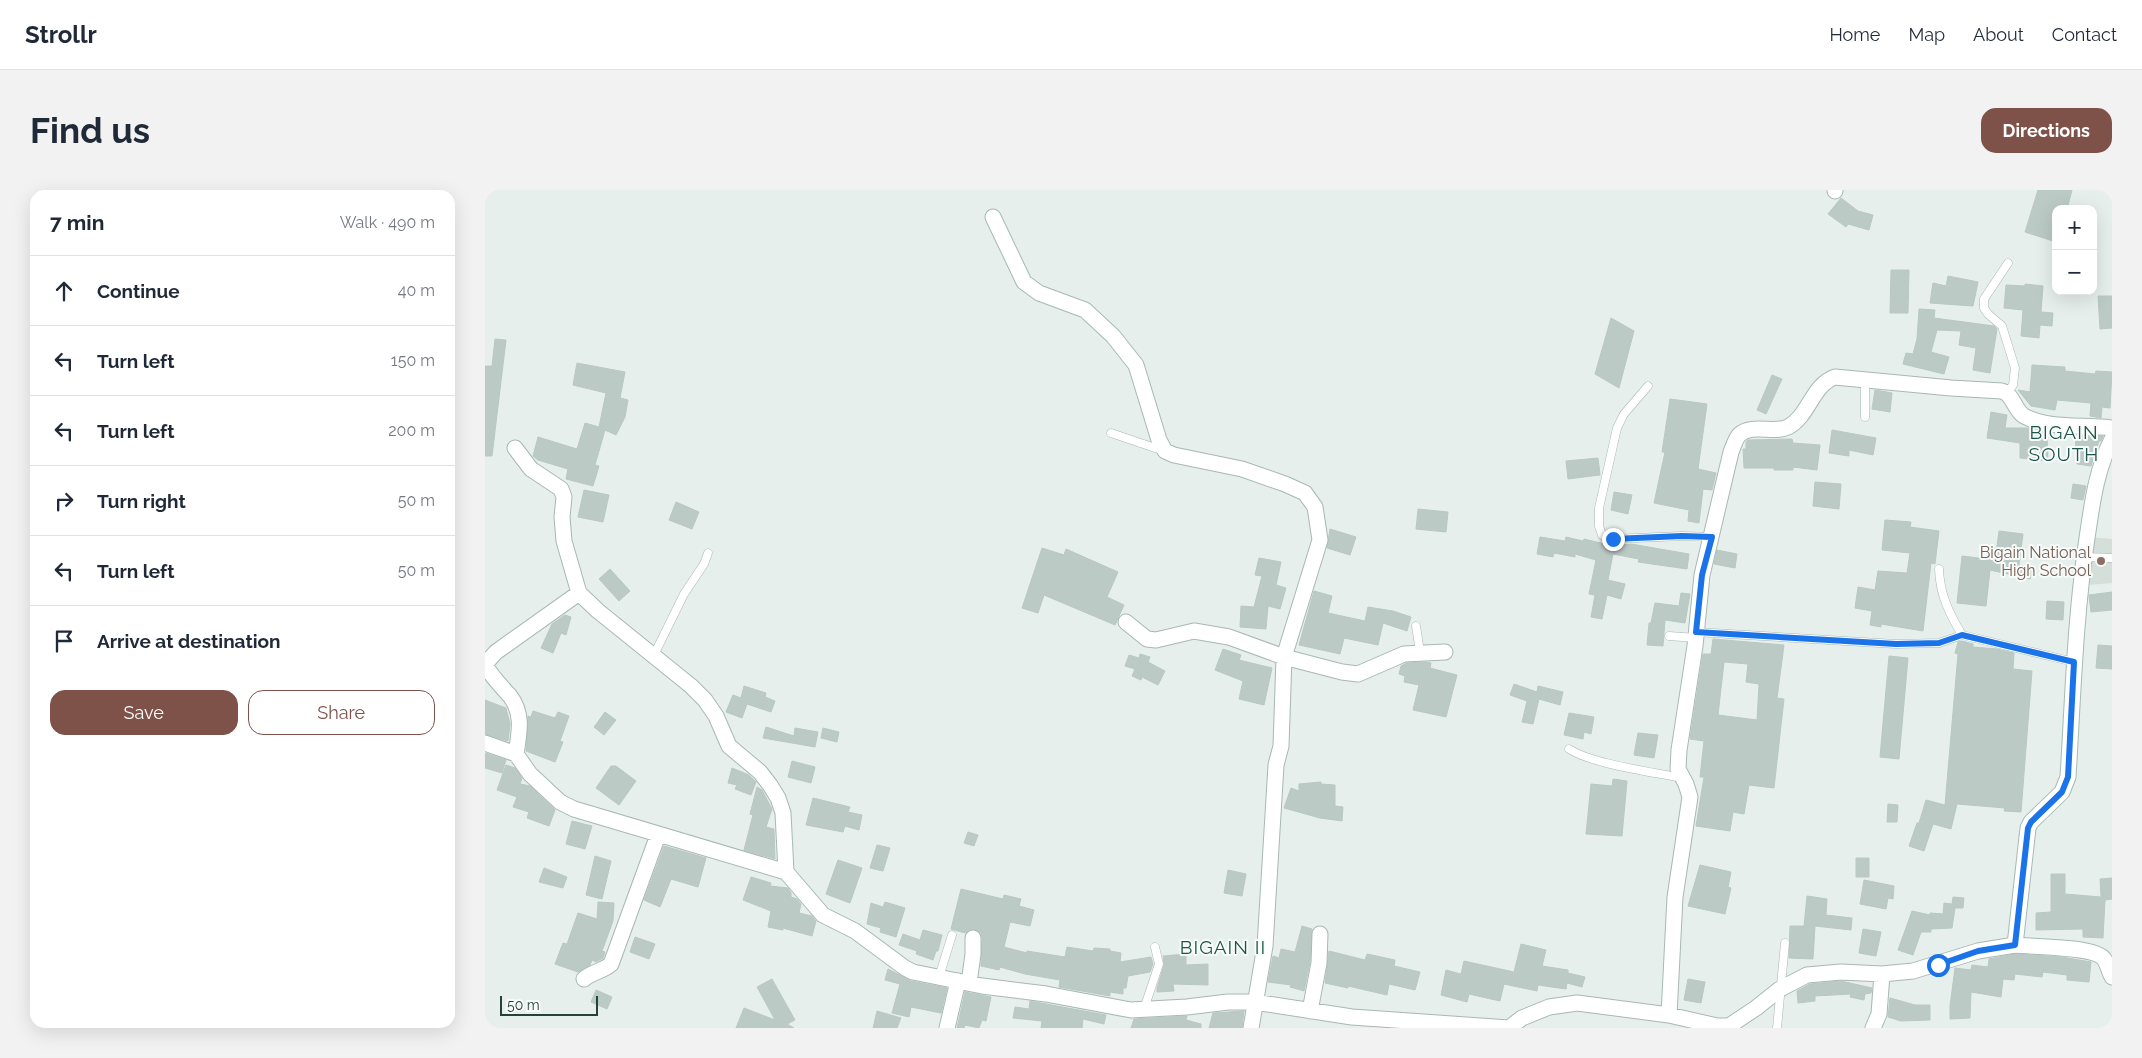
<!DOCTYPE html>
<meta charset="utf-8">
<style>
:root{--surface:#fff;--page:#f2f2f3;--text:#1f2937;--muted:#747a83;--line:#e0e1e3;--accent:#7f5249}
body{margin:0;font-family:Raleway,sans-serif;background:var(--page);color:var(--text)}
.controls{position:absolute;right:15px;top:15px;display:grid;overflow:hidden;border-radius:10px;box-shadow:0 5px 20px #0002}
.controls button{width:45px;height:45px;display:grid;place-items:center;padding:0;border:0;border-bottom:1px solid var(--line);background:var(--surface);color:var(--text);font:25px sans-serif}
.scale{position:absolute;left:15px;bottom:12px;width:98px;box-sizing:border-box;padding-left:5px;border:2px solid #24423a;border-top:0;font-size:14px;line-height:18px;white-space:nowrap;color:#24423a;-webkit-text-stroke:4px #f7fbf9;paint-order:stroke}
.stop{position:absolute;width:15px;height:15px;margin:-11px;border:4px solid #1a73e8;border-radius:50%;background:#fff}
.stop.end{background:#1a73e8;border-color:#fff;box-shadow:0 1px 5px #0008}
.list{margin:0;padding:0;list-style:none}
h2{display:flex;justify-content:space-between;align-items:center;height:65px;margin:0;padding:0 20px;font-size:21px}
h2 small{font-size:16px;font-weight:400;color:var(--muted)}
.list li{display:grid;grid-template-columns:32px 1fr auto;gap:15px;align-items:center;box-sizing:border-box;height:70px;padding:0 20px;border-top:1px solid var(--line)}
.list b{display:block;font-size:19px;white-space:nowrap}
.list em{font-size:16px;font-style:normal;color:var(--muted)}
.actions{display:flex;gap:10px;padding:15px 20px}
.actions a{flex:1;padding:11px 0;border:1px solid var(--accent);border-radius:15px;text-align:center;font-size:18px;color:var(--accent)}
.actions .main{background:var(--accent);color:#fff}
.icon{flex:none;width:28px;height:28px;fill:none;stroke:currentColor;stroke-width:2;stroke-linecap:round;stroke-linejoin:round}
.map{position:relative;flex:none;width:1627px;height:838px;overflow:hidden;border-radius:15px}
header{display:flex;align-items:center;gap:30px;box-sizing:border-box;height:70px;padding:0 25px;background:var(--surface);border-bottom:1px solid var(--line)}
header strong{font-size:24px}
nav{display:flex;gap:28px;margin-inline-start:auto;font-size:18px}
.intro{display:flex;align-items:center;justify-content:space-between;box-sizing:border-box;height:120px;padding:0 30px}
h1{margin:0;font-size:35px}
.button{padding:12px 22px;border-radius:15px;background:var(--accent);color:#fff;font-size:18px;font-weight:700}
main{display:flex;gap:30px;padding:0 30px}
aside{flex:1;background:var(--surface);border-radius:15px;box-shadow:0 5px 20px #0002}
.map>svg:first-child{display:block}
.built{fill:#d4dfda}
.building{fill:#bbcac4;stroke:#b8c9c2;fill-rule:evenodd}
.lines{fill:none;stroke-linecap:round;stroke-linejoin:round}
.lane-casing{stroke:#a8b8b2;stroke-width:9}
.street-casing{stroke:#a8b8b2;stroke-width:17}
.secondary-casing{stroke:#a4bbb3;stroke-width:17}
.lane{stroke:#fff;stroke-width:8}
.street{stroke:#fff;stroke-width:15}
.secondary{stroke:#fff;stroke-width:15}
.route{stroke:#1a73e8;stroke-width:6}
.education-dot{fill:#8d6e63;stroke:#f7fbf9;stroke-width:2}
.labels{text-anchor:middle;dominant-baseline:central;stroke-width:4;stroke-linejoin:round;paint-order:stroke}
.education-label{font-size:16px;fill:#785e54;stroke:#f7fbf9;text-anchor:end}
.quarter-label{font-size:19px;letter-spacing:1px;fill:#1f5548;stroke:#f7fbf9}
</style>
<header>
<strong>Strollr</strong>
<nav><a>Home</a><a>Map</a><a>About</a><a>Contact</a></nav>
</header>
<div class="intro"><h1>Find us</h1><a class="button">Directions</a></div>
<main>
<aside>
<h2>7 min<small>Walk · 490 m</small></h2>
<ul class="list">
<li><svg class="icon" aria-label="ahead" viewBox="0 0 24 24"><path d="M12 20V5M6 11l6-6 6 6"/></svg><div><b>Continue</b></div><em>40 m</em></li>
<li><svg class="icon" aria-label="left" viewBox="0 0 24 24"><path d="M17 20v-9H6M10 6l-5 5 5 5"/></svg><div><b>Turn left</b></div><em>150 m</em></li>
<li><svg class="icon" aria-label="left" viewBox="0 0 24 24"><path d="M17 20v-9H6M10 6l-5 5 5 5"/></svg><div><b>Turn left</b></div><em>200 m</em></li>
<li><svg class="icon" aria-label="right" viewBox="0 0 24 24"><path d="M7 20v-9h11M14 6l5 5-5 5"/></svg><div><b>Turn right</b></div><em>50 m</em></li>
<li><svg class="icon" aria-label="left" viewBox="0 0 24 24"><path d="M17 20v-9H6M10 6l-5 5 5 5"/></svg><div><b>Turn left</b></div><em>50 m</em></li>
<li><svg class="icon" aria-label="arrive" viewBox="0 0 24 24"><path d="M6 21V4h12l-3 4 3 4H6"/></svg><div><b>Arrive at destination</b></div></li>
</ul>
<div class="actions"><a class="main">Save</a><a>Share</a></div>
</aside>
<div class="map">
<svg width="1627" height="838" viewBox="0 0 1627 838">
<rect width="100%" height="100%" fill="#e6efeb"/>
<path class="built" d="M1606 347 1627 349V393L1603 395Z"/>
<path class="building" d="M1553 0H1587L1582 19H1571V52L1540 42Z
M1356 8 1373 21 1388 25 1384 40 1363 34 1361 37 1343 24Z
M1406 80H1424L1423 123H1405Z
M1463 86 1493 92 1488 116 1445 113 1448 93 1461 96Z
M1540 94 1558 96 1556 122 1568 123 1567 136 1555 135 1554 148 1536 146 1538 120 1519 118 1521 95 1540 96Z
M1613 106H1627V138L1615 139Z
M1434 119 1450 120 1449 128 1509 136 1512 139 1505 183 1488 180 1491 158 1474 155 1476 141 1452 140 1446 162 1464 167 1459 184 1418 174 1421 163 1428 164 1432 149Z
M1126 128 1149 141 1134 198 1110 184Z
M10 149 21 150 7 266H0V176H7Z
M92 173 140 182 135 208 143 210 140 227 131 245 120 240 110 275 114 276 108 296 81 289 83 279 53 270 48 266 53 247 92 259 100 233 114 237 121 203 88 195Z
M1547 175 1580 177V181L1610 184 1611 181 1627 182 1625 218 1617 217 1616 228 1605 226 1606 213 1572 210 1570 220 1546 216 1533 200 1545 202Z
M1287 185 1297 189 1281 224 1272 220Z
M1390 200 1407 203 1405 222 1387 219Z
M1185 209 1222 214 1213 279 1231 283 1227 300 1218 299 1214 333 1203 331 1204 320 1169 313 1180 262H1177Z
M1506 222 1522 225 1520 238H1542L1562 243 1563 271 1535 268V253L1502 248Z
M1347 240 1391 248 1388 265 1364 260V266L1344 263Z
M1590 245 1618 246 1616 251H1614L1606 276 1592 274Z
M1307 249 1308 253 1335 255 1332 280 1308 277V280H1289V278H1259L1258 259H1261V252L1263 250Z
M1113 268 1115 285 1083 289 1081 271Z
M1330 292 1356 294 1354 319 1328 316Z
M1588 294 1601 296 1598 310 1586 308Z
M99 300 124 305 118 332 93 327Z
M1129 302 1147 305 1143 324 1126 320Z
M191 312 214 322 207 339 184 330Z
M933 319 963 322 961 342 931 339Z
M1400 330 1426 332 1425 337 1454 341 1450 374 1446 373 1438 441 1396 434V437L1385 435 1387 421 1370 418 1373 397 1390 400 1393 381 1422 383 1425 363 1397 360Z
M845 339 871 347 865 365 842 358Z
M1514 341 1538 344 1534 375 1548 379 1545 389 1505 380 1501 416 1472 413 1477 366 1510 370Z
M1055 347 1080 351 1081 347 1098 351 1099 349 1128 356 1146 354 1204 364 1202 379 1153 372 1154 369 1128 364 1123 390 1140 394 1136 409 1122 405 1117 429 1106 427 1110 405 1104 404 1111 370 1090 364V367L1069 363 1068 367 1052 364Z
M557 358 579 365 581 359 633 382 622 407 639 415 630 435 559 405 553 423 537 418Z
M1232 360 1252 364 1250 378 1229 374Z
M774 368 796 372 791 395 801 398 795 419 783 416 781 439 755 437 756 416 769 417 777 386 770 385Z
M125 379 145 401 134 411 114 389Z
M829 401 847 406 843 423 880 431 883 417 908 421 926 427 922 441 898 433 893 455 859 448 855 464 814 455Z
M1627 402V420L1606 422 1604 405Z
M1196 403 1205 404 1200 433 1180 430 1178 456 1162 455 1164 433H1166L1170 413 1194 416Z
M1562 411 1579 412 1578 430 1561 429Z
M80 425 86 427 81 445 76 443 68 463 56 458 67 434Z
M1228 449 1299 455 1292 508 1299 509 1289 598 1264 595 1259 624 1248 622 1245 641 1211 636 1219 587H1215L1219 551 1205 549 1218 464H1226ZM1239 472 1263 474 1261 492 1274 494 1272 530 1233 525Z
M1477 451 1488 454V457L1512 459 1529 463 1528 479 1547 481 1536 622 1519 621 1520 618 1472 614 1466 639 1448 634 1439 661 1424 656 1432 633H1434L1441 610 1460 615 1473 464 1470 463 1473 452Z
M1613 455 1627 456V479L1611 478Z
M738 459 756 465 754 470 787 478 779 515 754 509 758 491 730 480Z
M655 464 665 467 663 472 680 481 673 495 657 487 656 490 647 486 650 479 640 476 644 465 654 468Z
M1404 466 1423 468 1414 569 1395 567Z
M941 472 946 473 945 478 972 485 961 527 928 520 934 495 919 492 920 486 914 484 916 476 921 473Z
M1029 494 1052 502 1053 496 1078 502 1075 515 1054 509 1048 534 1037 532 1042 511 1025 505Z
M259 496 281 503 280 507 290 511 286 522 262 514 257 528 241 522 248 505 256 508Z
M0 510 21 518 25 534 23 551 0 544Z
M48 521 70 528 73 522 84 526 75 551 78 552 70 572 41 561 43 526 46 527Z
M120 522 131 530 119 545 109 537Z
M1084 523 1109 527 1106 544 1099 542 1098 549 1079 545Z
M281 537 309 546 310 538 333 542 330 557 278 548Z
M338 538 354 542 352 552 336 548Z
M1153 543 1173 545 1169 568 1149 565Z
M0 563 21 570 17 583 0 578Z
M307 571 330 577 326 593 303 587Z
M21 575 30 578 37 588 35 594 45 596 70 620 64 636 42 628 44 622 28 617 32 607 12 600Z
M126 576H131L151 591 134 615 111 598Z
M247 578 264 585 271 592 266 605 250 599 252 595 243 593Z
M1128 589 1142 591 1137 646 1101 644 1106 594 1127 596Z
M836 592V594L850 595V616L858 617 857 631 835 628 799 618 806 598 814 601V594Z
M272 597 277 600 287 619 281 637 289 639 290 669 259 660 268 625 265 624Z
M328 608 365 617 363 622 377 625 374 640 360 636 358 642 321 635Z
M1403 614 1413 615 1412 632H1402Z
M87 631 107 636 100 659 81 654Z
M483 642 493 645 489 656 479 653Z
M392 655 405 658 398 681 385 678Z
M179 656 221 668 213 697 186 689 175 717 159 710Z
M110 666 126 671 117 709 101 705Z
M1371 668H1384V687H1371Z
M353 670 377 678 365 713 341 704Z
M1215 675 1246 682 1243 697 1246 698 1240 724 1203 716Z
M59 678 82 687 78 698 54 692Z
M743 680 761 684 757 706 739 703Z
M1566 684H1580V704L1616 707 1615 689 1627 688V709L1620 710 1618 748 1598 747V739L1551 740V723L1566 722Z
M266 687 286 693 285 696 303 698 306 703V707L312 709 316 714 314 723 327 726 331 731 327 746 298 738V740L283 737 286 721 258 710Z
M1379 690 1409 696 1408 709 1403 708 1401 719 1375 714Z
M476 699 518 709 519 705 536 709 534 716 549 720 545 736 525 732 519 757 542 763V761L580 767 582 757 608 761 609 758 625 759V761L636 763 635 772 666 767 668 774 665 782 643 786 641 798H638V804L625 802V806L574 797 575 790 540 784 515 777 514 780 496 776 497 748 496 743 488 739 480 743 466 739Z
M1322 706 1342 709 1341 725 1367 728 1366 740 1330 736 1328 769 1304 768 1305 736H1319Z
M1468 707 1479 708 1478 718H1470L1467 738 1446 739V742H1436L1428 765 1413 760 1427 721 1445 725V723L1458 724 1459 713 1467 714Z
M113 712 129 713 128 731 117 761 120 762 118 768 111 772 107 770 105 775 93 782 70 774 78 753 82 754 93 723 112 729Z
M400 712 420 718 411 747 395 742 396 738 382 734 386 713 398 717Z
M817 736 827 739 825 772 819 801 805 797 806 795 783 792 788 766 794 768 796 759 810 762Z
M1378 739 1396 742 1391 766 1374 763Z
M438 740 457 745 453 761H451L448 770 431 764 432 761 414 755 418 744 435 750Z
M150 747 170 754 164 769 145 762Z
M1036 754 1061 760 1057 776 1083 780V783L1100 787 1097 797 1082 793 1081 799 1053 795 1052 801 1019 794 1015 811 984 804 982 812 956 805 961 780 976 784 979 771 1029 782Z
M844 761 880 770 882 764 910 770 909 776 935 782 930 800 904 794 902 805 863 796V798L840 793Z
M701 764V775L723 774V795L688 794 689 801 672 802V798L679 775 678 766Z
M1530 764 1577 767 1606 772 1604 792 1582 790V785L1558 782 1557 787 1530 784 1529 790 1518 789 1516 807 1486 802 1485 828 1465 829V816L1470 778 1486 780 1487 775 1503 777 1504 769Z
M403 779 426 791 462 798 456 823 426 817 424 827 407 823 415 794 400 790Z
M287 789 310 830 302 834 309 838H251L259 818 290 830 272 797Z
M1203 789 1220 792 1216 813 1199 810Z
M1356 791 1387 798 1386 803 1380 804 1379 810 1365 807 1366 804 1330 806V811L1313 813 1312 801 1325 794Z
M111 800 127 807 122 819 106 812Z
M480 802 506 807 501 831 497 830 494 838 480 835 479 838H472Z
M1405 808 1430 815H1445V830L1416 831 1403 827Z
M545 811 621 825 619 834 598 829 597 838H556L557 831 528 828 530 817 544 819Z
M392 821 416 828 412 838H388Z
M759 821 757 838H724L728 823Z
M702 826 701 830 716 834V838H646L649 829Z"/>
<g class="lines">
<g class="lane-casing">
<path id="lane" d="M1380 191V227
M1163 196 1139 224 1132 238 1114 318V336L1117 345 1128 349 1197 346 1227 347
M1522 203 1528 195 1530 178 1517 136 1503 124 1499 118V109L1523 73
M626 243 679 261
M1599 367 1627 368
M1454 379C1455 405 1464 423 1477 445
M931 436 935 462
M1211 442 1411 454 1454 453 1477 445 1589 472
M1184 446 1211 448
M169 465 199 404 219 374 223 363
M1084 559C1107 574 1168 582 1197 588
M454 787 467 745
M659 819 674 774 670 757
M1292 838 1300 753"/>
</g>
<g class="street-casing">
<path id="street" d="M1350 0V1
M508 27 539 92 554 103 600 120 628 146 651 175 674 250 680 261 689 265 757 279 800 294 820 303 830 317 835 350 799 467 796 556 791 575 780 756 766 838
M30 258 46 279 76 299 79 307 77 327 79 351 94 403 113 421 206 496 220 510 231 526 244 556 275 582 285 595 293 608 298 623 301 682 338 725 370 741 420 778 428 782 497 796 561 804 646 820 702 817 743 812H769L867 827 1024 838 1037 828 1064 817 1092 813 1184 825 1232 836H1244L1271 818 1295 799 1322 785 1356 782 1397 784 1428 781 1493 761 1530 755
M641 432 662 449 671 450 709 441 744 447 799 467 857 482 873 484 919 464 960 462
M0 474 11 462 94 403
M0 475C7 487 16 496 25 506 39 524 34 544 31 564
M0 553 31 564 45 584 75 612 89 619 301 682
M99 789C107 782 118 781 126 774L173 645
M484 793 488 764V748
M825 821 834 773 835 744
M1184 825 1190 707 1205 607 1201 594 1193 579 1194 560 1210 456 1217 385 1246 262C1248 257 1251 248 1254 245 1267 233 1289 244 1303 237 1324 226 1327 195 1350 187L1466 198 1517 201C1529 205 1529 220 1539 226 1565 240 1599 234 1627 238
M462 838 473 791
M1388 838 1394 824 1397 784"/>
</g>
<g class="secondary-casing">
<path id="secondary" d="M1627 249C1611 280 1607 315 1602 348 1590 427 1588 507 1583 587L1577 602 1546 632 1543 638 1530 755C1547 757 1610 756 1619 769 1623 774 1624 782 1627 787"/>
</g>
<use href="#lane" class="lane"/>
<use href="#street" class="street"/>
<use href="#secondary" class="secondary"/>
</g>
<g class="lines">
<path class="route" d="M1128 349 1197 346 1227 347 1217 385 1211 442 1411 454 1454 453 1477 445 1589 472 1583 587 1577 602 1546 632 1543 638 1530 755 1493 761 1453 775"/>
</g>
<circle class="education-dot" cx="1616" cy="371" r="5"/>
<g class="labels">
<g class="education-label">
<text x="1606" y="362">Bigain National<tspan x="1606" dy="18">High School</tspan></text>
</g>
<g class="quarter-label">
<text x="1579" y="242">BIGAIN<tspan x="1579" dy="22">SOUTH</tspan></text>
<text x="738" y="757">BIGAIN II</text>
</g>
</g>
</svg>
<div class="controls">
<button>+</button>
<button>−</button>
</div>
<div class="scale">50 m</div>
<div class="stop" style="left:1453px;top:775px"></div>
<div class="stop end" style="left:1128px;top:349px"></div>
</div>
</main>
